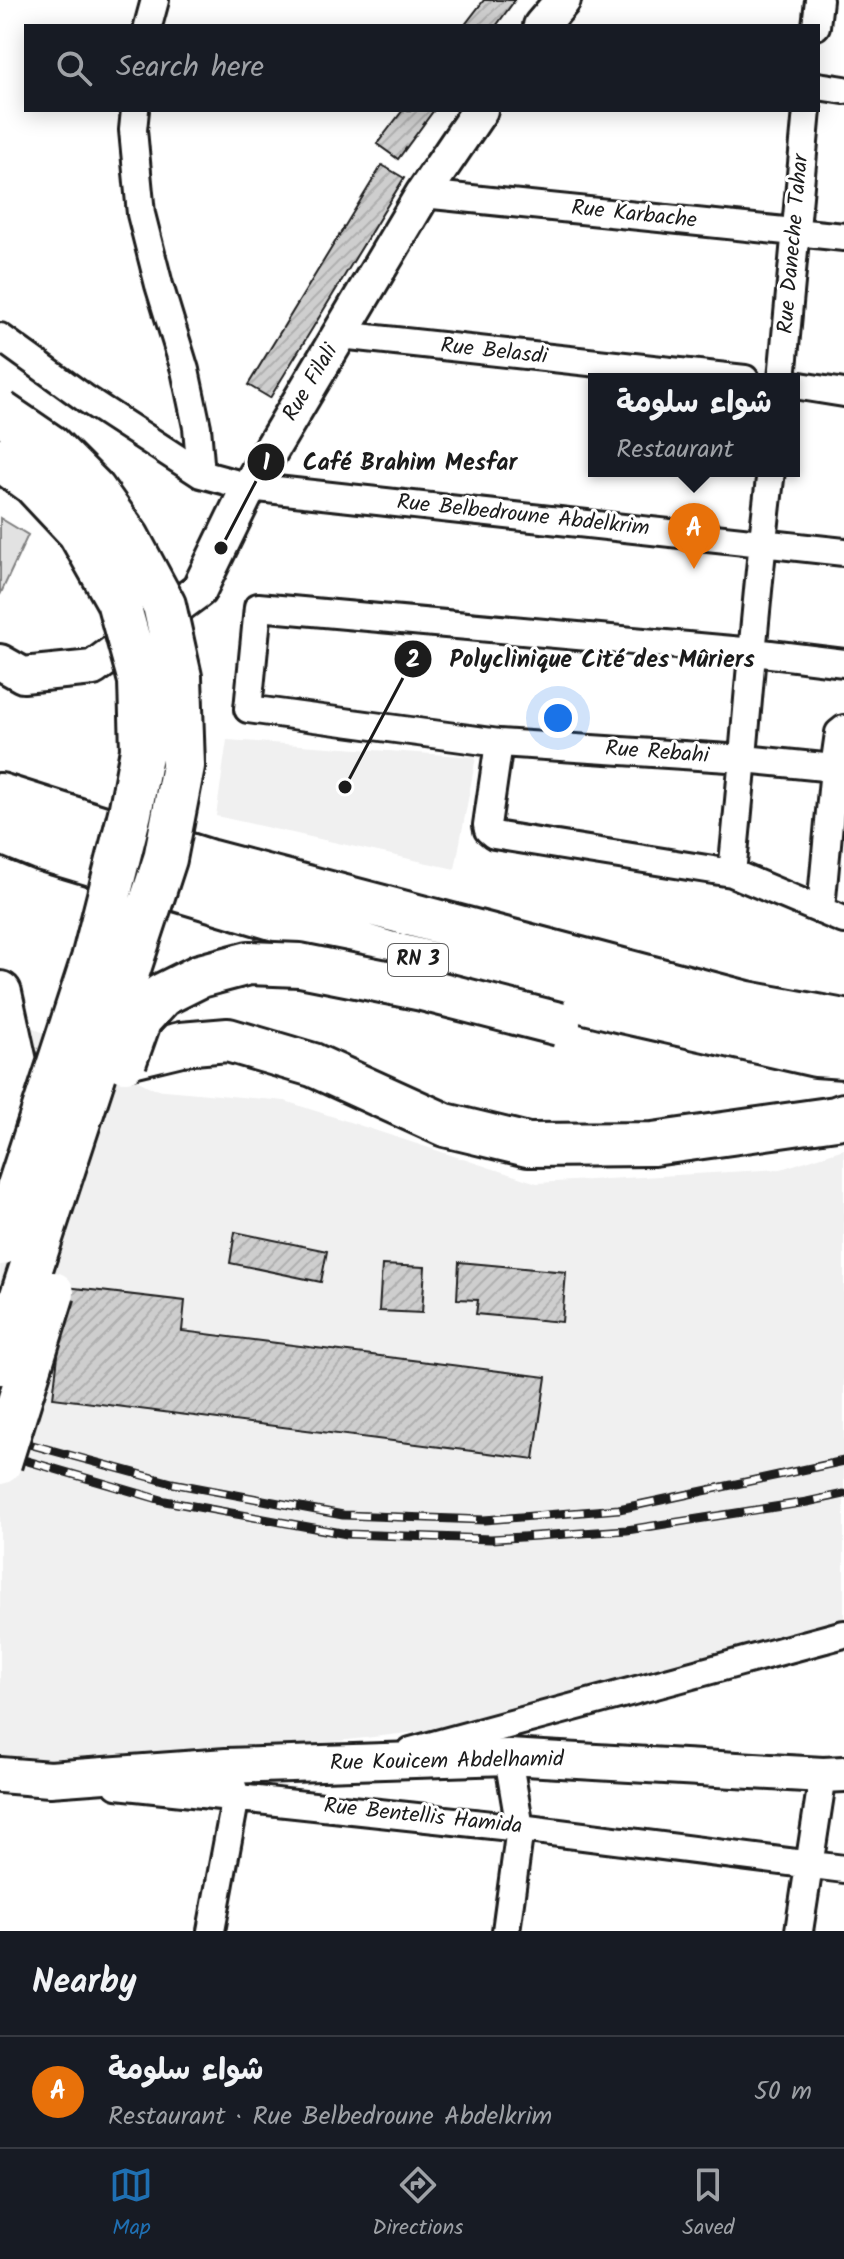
<!DOCTYPE html>
<meta charset="utf-8">
<style>
:root{--surface:#171b24;--page:#20242c;--text:#f1f3f6;--muted:#9ea1a6;--line:#363941;--accent:#1f6fb2}
body{margin:0;font-family:Kalam,"Playpen Sans Arabic",sans-serif;background:var(--page);color:var(--text)}
.you{position:absolute;left:558px;top:718px;width:28px;height:28px;margin:-20px;border:6px solid #fff;border-radius:50%;background:#1a73e8;box-shadow:0 0 0 12px #1a73e833}
.badge{display:grid;place-items:center;width:52px;height:52px;border-radius:50%;background:var(--accent);color:#fff;font-size:26px;font-weight:700}
.pin{position:absolute;translate:-50% -66px;filter:drop-shadow(0 2px 4px #0008)}
.pin::after{content:'';position:absolute;top:42px;width:28px;height:24px;background:inherit;clip-path:polygon(0 0,100% 0,50% 100%)}
.popup{position:absolute;left:588px;top:373px;width:212px;height:104px;box-sizing:border-box;display:grid;place-content:center;border-radius:0px;background:var(--surface);filter:drop-shadow(0 2px 6px #0005);font-size:26px;white-space:nowrap;color:var(--muted)}
.popup b{font-size:30px;color:var(--text)}
.popup::after{content:'';position:absolute;left:50%;top:100%;margin-left:-16px;border:16px solid transparent;border-top-color:var(--surface)}
.list{margin:0;padding:0;list-style:none}
h2{display:flex;justify-content:space-between;align-items:center;height:104px;margin:0;padding:0 32px;font-size:34px}
h2 small{font-size:26px;font-weight:400;color:var(--muted)}
.list li{display:grid;grid-template-columns:52px 1fr auto;gap:24px;align-items:center;box-sizing:border-box;height:112px;padding:0 32px;border-top:2px solid var(--line)}
.list b{display:block;font-size:30px;white-space:nowrap}
.list p{margin:0;font-size:26px;white-space:nowrap;color:var(--muted)}
.list em{font-size:26px;font-style:normal;color:var(--muted)}
.icon{flex:none;width:44px;height:44px;fill:none;stroke:currentColor;stroke-width:2;stroke-linecap:round;stroke-linejoin:round}
.map{position:relative;flex:none;width:844px;height:1931px;overflow:hidden}
.search{position:absolute;background:var(--surface);box-shadow:0 4px 20px #0003;left:24px;right:24px;top:24px;height:88px;display:flex;align-items:center;gap:20px;box-sizing:border-box;padding:0 28px;border-radius:0px;color:var(--muted);font-size:30px}
.sheet{height:216px;background:var(--surface)}
nav{display:flex;justify-content:space-around;align-items:center;box-sizing:border-box;height:112px;border-top:2px solid var(--line);background:var(--surface);font-size:22px;color:var(--muted)}
nav a{display:grid;justify-items:center;gap:4px}
nav .on{color:var(--accent)}
.map>svg:first-child{display:block}
.built{fill:#f0f0f0}
.pitch{fill:#e2e2e2;stroke:#7f7f7f;stroke-width:2}
.building{fill:url(#building-hatch);stroke:#1c1c1c;stroke-width:2}
.lines{fill:none;stroke-linecap:round;stroke-linejoin:round}
.minor-casing{stroke:#1c1c1c;stroke-width:32}
.tertiary-casing{stroke:#1c1c1c;stroke-width:40}
.primary-casing{stroke:#1c1c1c;stroke-width:48}
.minor{stroke:#fff;stroke-width:26}
.tertiary{stroke:#fff;stroke-width:34}
.primary{stroke:#fff;stroke-width:42}
.rail-casing{stroke:#1c1c1c;stroke-width:9}
.rail{stroke:#fff;stroke-width:6;stroke-dasharray:18;stroke-linecap:butt}
.primary-bridge-casing{stroke:#1c1c1c;stroke-width:48;stroke-linecap:butt}
.primary-bridge{stroke:#fff;stroke-width:42}
.labels{text-anchor:middle;dominant-baseline:central;stroke-width:6;stroke-linejoin:round;paint-order:stroke}
.shield{fill:#fff;stroke:#606060;stroke-width:2}
.shield-label{font-size:20px;font-weight:bold;fill:#1c1c1c}
.street-label{font-size:22px;fill:#1c1c1c;stroke:#fff}
.leader{fill:none;stroke:#1c1c1c;stroke-width:3}
.callout-dot{fill:#1c1c1c;stroke:#fff;stroke-width:3}
.mark-label{font-size:24px;text-anchor:middle;font-weight:bold;fill:#fff}
.callout-label{font-size:24px;text-anchor:middle;font-weight:bold;fill:#1c1c1c;stroke:#fff;stroke-width:6;stroke-linejoin:round;paint-order:stroke}
</style>
<div class="map">
<svg width="844" height="1931" viewBox="0 0 844 1931">
<defs>
<pattern id="building-hatch" width="6" height="6" patternUnits="userSpaceOnUse" patternTransform="scale(2)"><rect width="6" height="6" fill="#cecece"/><path d="M-1 1l2-2M0 6l6-6M5 7l2-2" fill="none" stroke="#b0b0b0"/></pattern>
</defs>
<rect width="100%" height="100%" fill="#fff"/>
<filter id="ink" filterUnits="userSpaceOnUse"><feTurbulence type="fractalNoise" baseFrequency=".0125" numOctaves="2"/><feDisplacementMap in="SourceGraphic" scale="16" xChannelSelector="R" yChannelSelector="G"/><feConvolveMatrix kernelMatrix="1 2 1 2 8 2 1 2 1" color-interpolation-filters="sRGB"/></filter>
<g filter="url(#ink)">
<path class="built" d="M227 740 476 757 455 869 216 816Z
M0 1011 154 1089 285 1101 537 1183 781 1169 844 1149V1623L434 1730 243 1752 0 1765Z"/>
<path class="pitch" d="M0 518 28 535 0 595Z"/>
<path class="building" d="M484 0H515L496 26H464Z
M403 110H434L398 159 377 144Z
M382 165 404 178 270 398 248 385Z
M235 1232 327 1251 321 1282 230 1263Z
M459 1262 566 1272 562 1322 476 1314 478 1300 457 1299Z
M382 1265 425 1267 422 1313 379 1311Z
M66 1287 185 1301 182 1331 546 1377 534 1459 53 1398Z"/>
<g class="lines">
<g class="minor-casing">
<path id="minor" d="M148 26 155 0
M816 26 819 0
M818 86 844 90
M135 110 133 130 141 214 159 285 185 370 197 427 201 474
M423 194 844 237
M340 335 745 379
M0 337 86 399 201 474 249 487 844 552
M782 379 807 110
M794 385 844 393
M844 663 754 652 258 607 248 709 499 743 744 759 834 768 839 733 844 729
M499 743 487 825 488 830 494 835 732 873 844 920
M732 873C746 739 754 605 771 471
M821 909 834 768
M411 1751 844 1634
M117 1785 520 1828 844 1869
M211 1931 236 1796 231 1781
M506 1931 520 1828 508 1757
M799 1931 823 1775"/>
</g>
<g class="tertiary-casing">
<path id="tertiary" d="M541 26 563 0
M0 662 23 675 93 668 199 590 249 487 423 194 480 110
M0 1775 50 1779 226 1766 508 1757 823 1775 844 1774"/>
</g>
<g class="primary-casing">
<path id="primary" d="M0 795 208 861 747 1003 844 1021
M0 832 42 849 389 953 622 1011 816 1055 844 1057
M0 993 15 1062V1186
M127 1057 181 1044 228 1040 313 1065 445 1125 528 1145 653 1144 836 1118 844 1115"/>
</g>
<use href="#minor" class="minor"/>
<use href="#tertiary" class="tertiary"/>
<use href="#primary" class="primary"/>
<g class="rail-casing">
<path id="rail" d="M0 1434 25 1443 172 1483 343 1515 484 1520 619 1509 844 1461
M0 1453 165 1501 347 1534 491 1539 627 1530 807 1502 844 1494"/>
</g>
<use href="#rail" class="rail"/>
<g class="primary-bridge-casing">
<path id="primary-bridge" d="M0 412 50 446 94 490 128 538 164 605 180 677 183 766 165 859 0 1363
M0 459 33 483 79 532 118 601 140 681 142 750 130 813 93 959 0 1244
M125 1061 140 1019 162 995 200 976 249 963 300 965 422 989 559 1024
M0 1463 53 1293"/>
</g>
<use href="#primary-bridge" class="primary-bridge"/>
</g>
</g>
<g class="labels">
<rect class="shield" x="388" y="944" width="60" height="32" rx="6"/>
<g class="shield-label">
<text x="418" y="960">RN 3</text>
</g>
<g class="street-label">
<text transform="translate(634 215) rotate(6)">Rue Karbache</text>
<text transform="translate(794 244) rotate(-85)">Rue Daneche Tahar</text>
<text transform="translate(494 352) rotate(6)">Rue Belasdi</text>
<text transform="translate(311 383) rotate(-59)">Rue Filali</text>
<text transform="translate(523 516) rotate(6)">Rue Belbedroune Abdelkrim</text>
<text transform="translate(657 753) rotate(4)">Rue Rebahi</text>
<text transform="translate(447 1762) rotate(-1)">Rue Kouicem Abdelhamid</text>
<text transform="translate(423 1817) rotate(6)">Rue Bentellis Hamida</text>
</g>
</g>
<path class="leader" d="M221 548L266 462M345 787L413 659"/>
<g class="callout-dot">
<circle cx="221" cy="548" r="8"/>
<circle cx="345" cy="787" r="8"/>
<circle cx="266" cy="462" r="20"/>
<circle cx="413" cy="659" r="20"/>
</g>
<g class="mark-label">
<text x="266" y="470">1</text>
<text x="413" y="667">2</text>
</g>
<g class="callout-label">
<text x="410" y="470">Café Brahim Mesfar</text>
<text x="602" y="667">Polyclinique Cité des Mûriers</text>
</g>
</svg>
<div class="you"></div>
<div class="pin badge" style="left:694px;top:569px;background:#e8710a">A</div>
<div class="popup"><b>شواء سلومة</b>Restaurant</div>
<div class="search"><svg class="icon" aria-label="search" viewBox="0 0 24 24"><circle cx="10" cy="10" r="6"/><path d="M15 15l6 6"/></svg>Search here</div>
</div>
<section class="sheet">
<h2>Nearby<small></small></h2>
<ul class="list">
<li><span class="badge" style="background:#e8710a">A</span><div><b>شواء سلومة</b><p>Restaurant · Rue Belbedroune Abdelkrim</p></div><em>50 m</em></li>
</ul>
</section>
<nav>
<a class="on"><svg class="icon" aria-label="map" viewBox="0 0 24 24"><path d="M3 6l6-2 6 2 6-2v14l-6 2-6-2-6 2zM9 4v14M15 6v14"/></svg>Map</a>
<a><svg class="icon" aria-label="directions" viewBox="0 0 24 24"><path d="M12 3l9 9-9 9-9-9zM9 14v-3h6M13 9l2 2-2 2"/></svg>Directions</a>
<a><svg class="icon" aria-label="saved" viewBox="0 0 24 24"><path d="M7 4h10v16l-5-4-5 4z"/></svg>Saved</a>
</nav>
